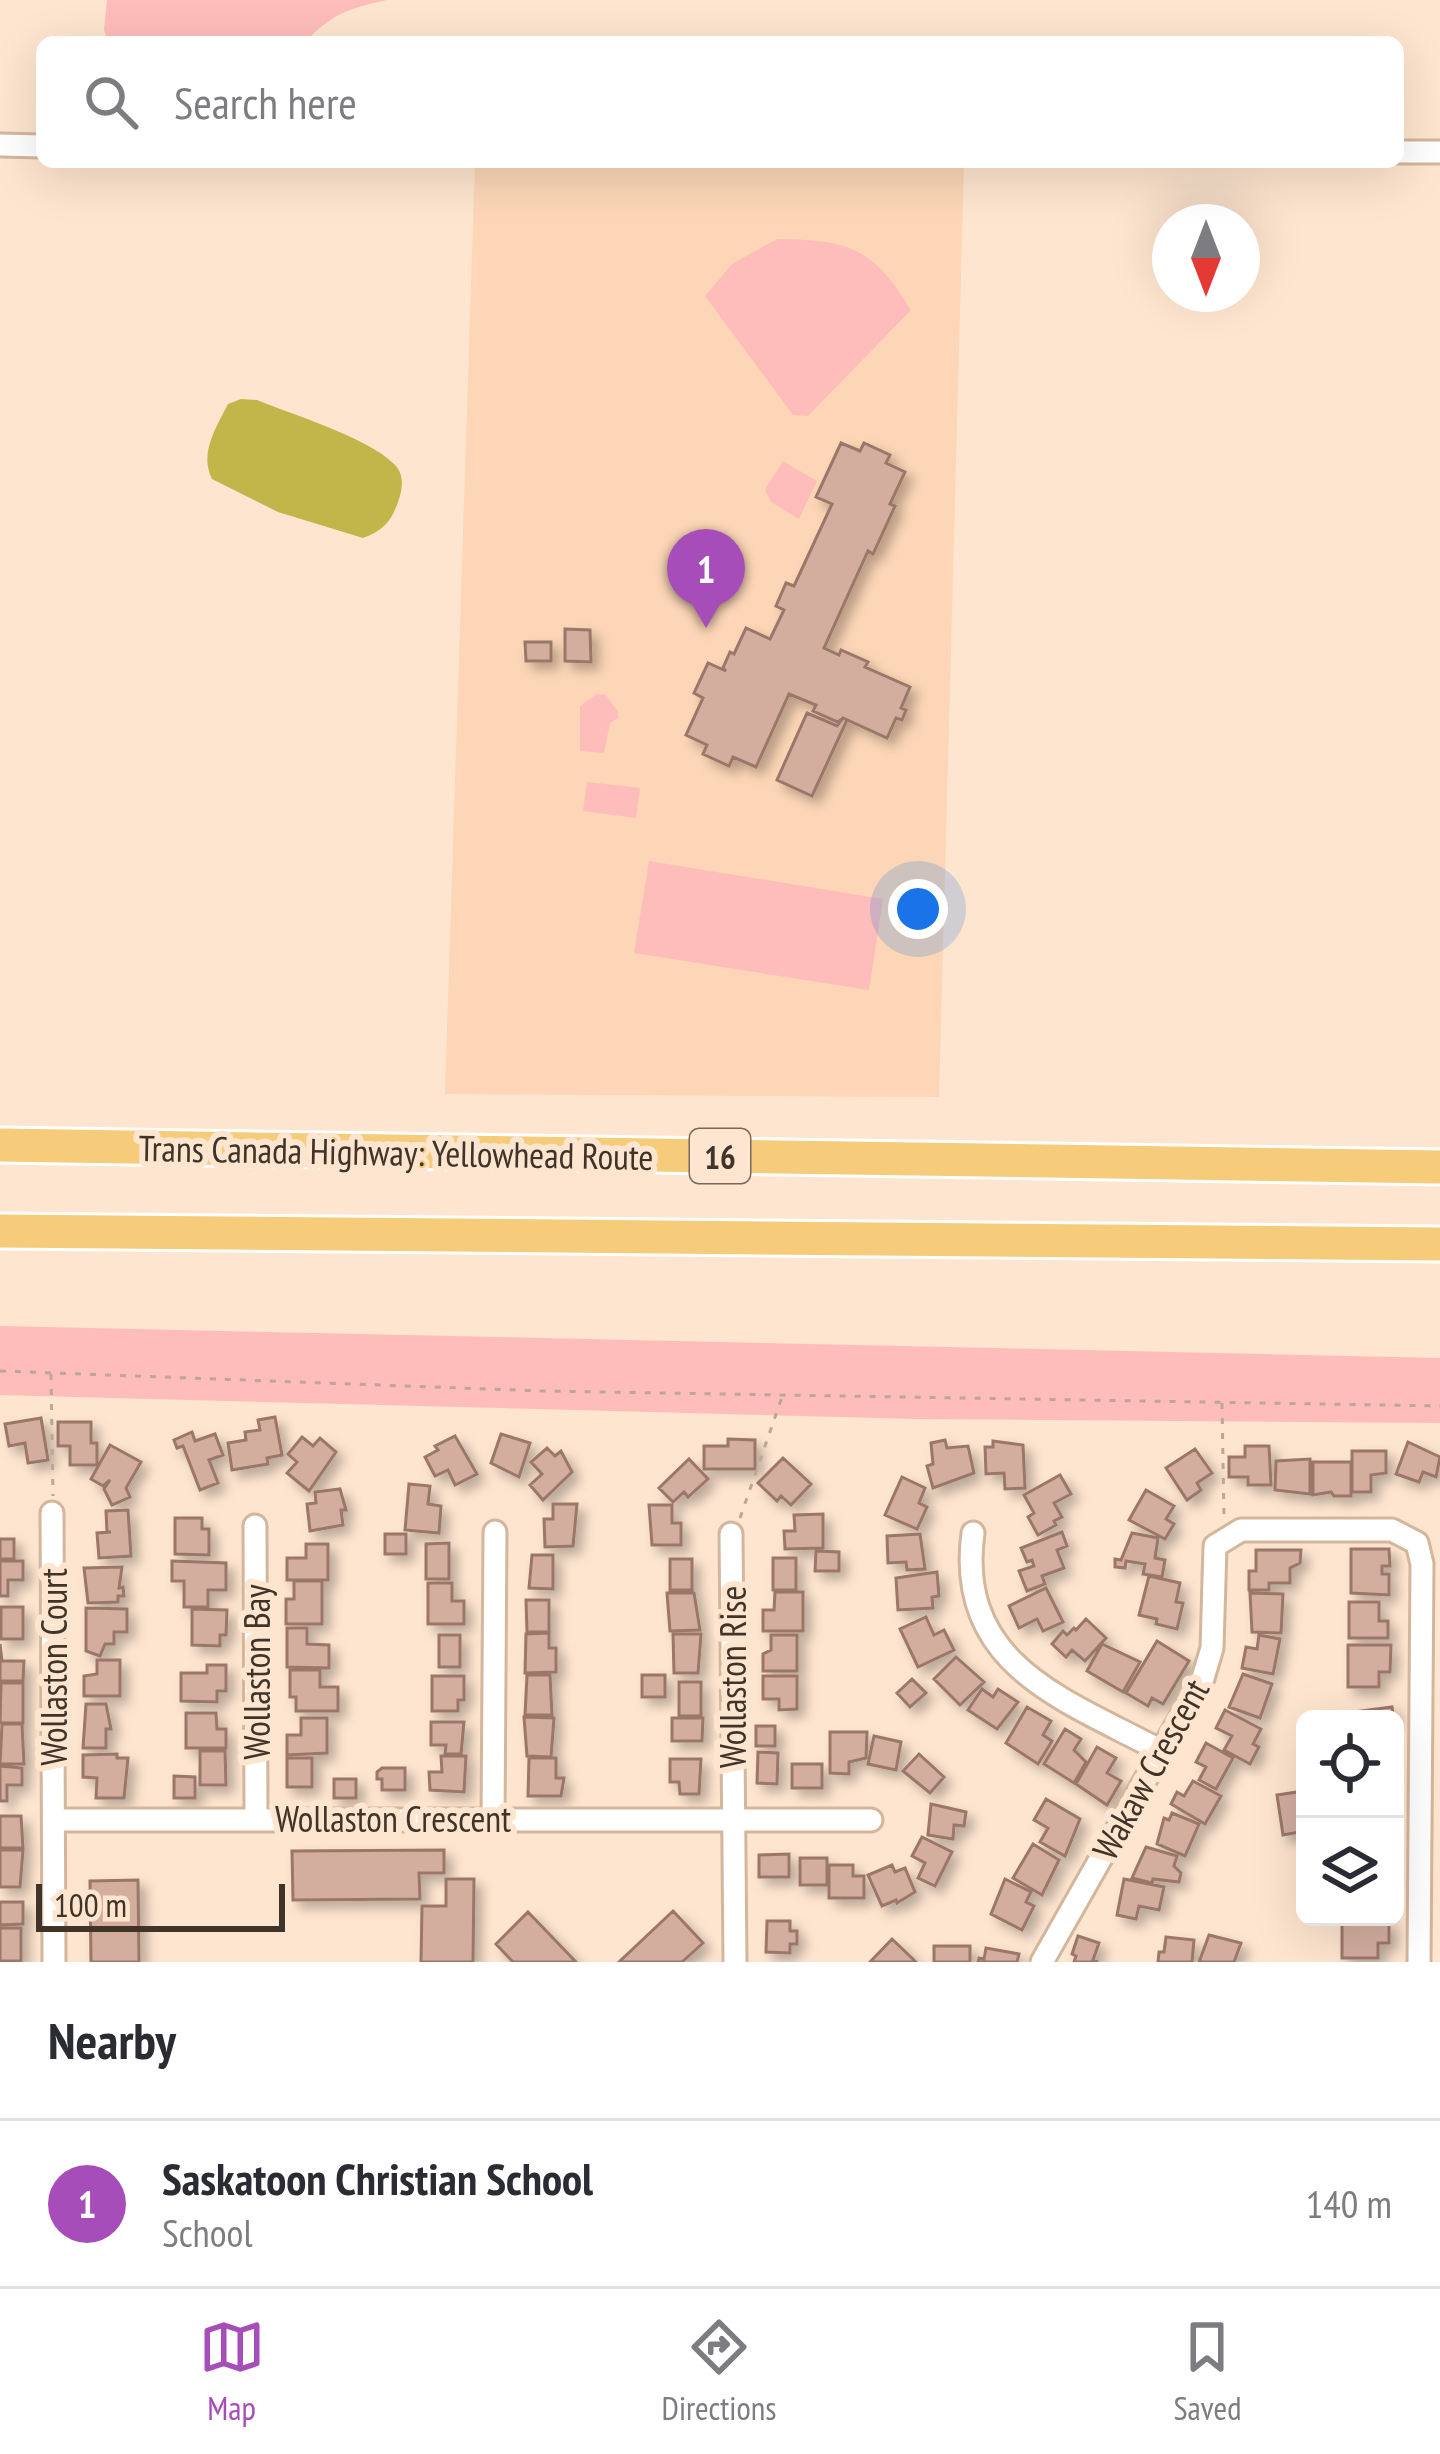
<!DOCTYPE html>
<style>
:root{--surface:#fff;--page:#f2f2f3;--text:#2b2b33;--muted:#7c7c81;--line:#e1e1e2;--accent:#a74db9}
body{margin:0;font-family:"PT Sans Narrow",sans-serif;background:var(--page);color:var(--text)}
.controls{position:absolute;right:36px;bottom:36px;display:grid;overflow:hidden;border-radius:18px;box-shadow:0 12px 48px #0002}
.controls button{width:108px;height:108px;display:grid;place-items:center;padding:0;border:0;border-bottom:3px solid var(--line);background:var(--surface);color:var(--text);font:60px sans-serif}
.compass{position:absolute;left:1152px;top:204px;width:108px;height:108px;border-radius:50%;background:var(--surface);box-shadow:0 12px 48px #0002;rotate:180deg}
.scale{position:absolute;left:36px;bottom:30px;width:249px;box-sizing:border-box;padding-left:12px;border:6px solid #403429;border-top:0;font-size:33px;line-height:42px;white-space:nowrap;color:#403429;-webkit-text-stroke:9px #fee5cf;paint-order:stroke}
.you{position:absolute;left:918px;top:909px;width:42px;height:42px;margin:-30px;border:9px solid #fff;border-radius:50%;background:#1a73e8;box-shadow:0 0 0 18px #1a73e833}
.badge{display:grid;place-items:center;width:78px;height:78px;border-radius:50%;background:var(--accent);color:#fff;font-size:39px;font-weight:700}
.pin{position:absolute;translate:-50% -99px;filter:drop-shadow(0 3px 6px #0008)}
.pin::after{content:'';position:absolute;top:63px;width:42px;height:36px;background:inherit;clip-path:polygon(0 0,100% 0,50% 100%)}
.list{margin:0;padding:0;list-style:none}
h2{display:flex;justify-content:space-between;align-items:center;height:156px;margin:0;padding:0 48px;font-size:51px}
h2 small{font-size:39px;font-weight:400;color:var(--muted)}
.list li{display:grid;grid-template-columns:78px 1fr auto;gap:36px;align-items:center;box-sizing:border-box;height:168px;padding:0 48px;border-top:3px solid var(--line)}
.list b{display:block;font-size:45px;white-space:nowrap}
.list p{margin:0;font-size:39px;white-space:nowrap;color:var(--muted)}
.list em{font-size:39px;font-style:normal;color:var(--muted)}
.icon{flex:none;width:66px;height:66px;fill:none;stroke:currentColor;stroke-width:2;stroke-linecap:round;stroke-linejoin:round}
.map{position:relative;flex:none;width:1440px;height:1962px;overflow:hidden}
.search{position:absolute;background:var(--surface);box-shadow:0 12px 48px #0002;left:36px;right:36px;top:36px;height:132px;display:flex;align-items:center;gap:30px;box-sizing:border-box;padding:0 42px;border-radius:18px;color:var(--muted);font-size:45px}
.sheet{height:324px;background:var(--surface)}
nav{display:flex;justify-content:space-around;align-items:center;box-sizing:border-box;height:168px;border-top:3px solid var(--line);background:var(--surface);font-size:33px;color:var(--muted)}
nav a{display:grid;justify-items:center;gap:6px}
nav .on{color:var(--accent)}
.map>svg:first-child{display:block}
.built{fill:#fcd6b6}
.green{fill:#febdba}
.water{fill:#c2b54a}
.building{fill:#d3ad9e;stroke:#9b776a;stroke-width:3;filter:url(#shadow)}
.lines{fill:none;stroke-linecap:round;stroke-linejoin:round}
.minor-casing{stroke:#d4b69c;stroke-width:27}
.highway-casing{stroke:#fff;stroke-width:39}
.path{stroke:#bba795;stroke-width:3;stroke-dasharray:6 9;stroke-linecap:butt}
.minor{stroke:#fff;stroke-width:21}
.highway{stroke:#f6cb79;stroke-width:33}
.labels{text-anchor:middle;dominant-baseline:central;stroke-width:12;stroke-linejoin:round;paint-order:stroke}
.shield{fill:#fee5cf;stroke:#79695b;stroke-width:3}
.shield-label{font-size:33px;font-weight:bold;fill:#403429}
.street-label{font-size:36px;fill:#403429;stroke:#fee5cf}
</style>
<div class="map">
<svg width="1440" height="1962" viewBox="0 0 1440 1962">
<defs>
<filter id="shadow"><feDropShadow dx="7" dy="7" stdDeviation="6" flood-color="#0004"/></filter>
</defs>
<rect width="100%" height="100%" fill="#fee5cf"/>
<path class="built" d="M475 162H964L939 1097 445 1094Z"/>
<path class="green" d="M107 0H387C349 8 332 14 305 42H108L104 30Z
M777 239C849 240 873 247 911 310L808 416 793 415 705 296 732 264Z
M783 461 817 481 799 519 771 502 765 490Z
M597 694 606 695 618 712V718L610 723 604 753 580 751V706Z
M587 782 640 788 636 818 583 811Z
M649 861 883 899 869 990 634 953Z
M0 1326 1440 1358V1423L918 1419 0 1395Z"/>
<path class="water" d="M241 399 257 400C291 414 369 438 394 464 404 473 403 487 399 499 392 521 384 530 363 538L278 512 212 479C199 453 216 428 228 404Z"/>
<path class="building" d="M841 443 860 451 864 443 890 455 886 463 905 472 890 504 895 506 873 554 868 551 824 648 839 655 841 650 868 662 865 667 910 687 901 708 906 710 902 720 896 718 887 738 843 718 838 722 813 711 816 705 789 694 756 767 733 757 729 766 703 754 707 745 686 735 703 698 694 693 708 663 726 671 723 668 730 652 734 654 746 628 770 639 784 610 776 606 786 583 794 586 832 504 816 497Z
M565 629 590 630 591 662 565 661Z
M525 642H551V661H526Z
M807 713 837 726 843 718 847 720 812 796 777 780Z
M275 1417 282 1455 267 1458 268 1464 232 1470 228 1443 246 1440 245 1432 260 1430 258 1420Z
M41 1418 48 1460 28 1463 25 1443 9 1446 5 1424Z
M58 1422H91V1443H97V1465H70V1446H58Z
M192 1432 195 1441 215 1434 223 1455 209 1460 218 1483 200 1490 183 1446 177 1448 174 1440Z
M501 1434 530 1443 519 1477 491 1463Z
M455 1436 477 1474 455 1485 448 1470 435 1476 425 1457 438 1450 435 1446Z
M302 1437 313 1446 320 1438 336 1452 309 1491 287 1473 297 1462 288 1454Z
M728 1439 755 1440V1469H704V1446H728Z
M945 1440 947 1448 968 1446 974 1473 933 1488 927 1466 933 1464 931 1443Z
M993 1441 1023 1445 1025 1488 1005 1489 1004 1473 986 1474 985 1447H993Z
M1408 1442 1440 1457 1436 1477 1423 1472 1419 1482 1396 1474Z
M110 1445 141 1462 126 1488 130 1497 112 1505 104 1489 110 1480 103 1486 91 1479Z
M1245 1446H1269L1271 1485H1248V1477H1229V1457H1245Z
M547 1448 555 1456 561 1451 572 1472 543 1500 530 1485 542 1474 531 1462Z
M1195 1449 1212 1473 1197 1483 1201 1490 1187 1500 1166 1468Z
M1352 1451H1386V1473L1371 1475V1492H1352Z
M783 1458 811 1484 791 1505 781 1496 777 1501 758 1483Z
M689 1459 708 1479 688 1497 684 1492 673 1502 659 1488Z
M1310 1459V1494L1275 1490 1276 1461Z
M1313 1462H1351V1496H1334L1331 1492 1313 1495Z
M1060 1475 1071 1494 1054 1503 1062 1517 1054 1521 1056 1525 1038 1535 1028 1517 1034 1513 1024 1495Z
M902 1477 925 1488 919 1503 927 1507 917 1529 885 1515Z
M409 1484 430 1486 428 1504 441 1506 439 1533 405 1530Z
M340 1489 346 1510H341L343 1525 310 1531 307 1504 316 1503 315 1492Z
M1146 1490 1174 1506 1166 1519 1174 1524 1165 1539 1129 1520Z
M553 1504H577L573 1546 545 1547 544 1519H553Z
M649 1505H672V1523H681V1545H652Z
M128 1510 131 1556 99 1558 97 1533 111 1532H107L106 1511Z
M823 1514V1548L785 1549 784 1531H795L794 1515Z
M175 1518H202V1529H209V1555L175 1554Z
M1062 1532 1067 1546 1057 1550 1064 1568 1042 1576 1045 1584 1027 1591 1019 1571 1034 1566 1032 1560 1027 1562 1021 1548Z
M1132 1533 1158 1538 1155 1558 1165 1560 1162 1577 1143 1574 1145 1564 1126 1561 1125 1568 1115 1567V1559L1121 1560Z
M385 1534H406V1554H385Z
M920 1534 925 1569 907 1570 906 1562 888 1563 887 1536Z
M0 1539H14V1559H0Z
M449 1543V1579H426V1544Z
M306 1544H328V1580H287V1558H306Z
M1351 1549H1389L1390 1566H1382V1574H1389V1595L1351 1593Z
M1256 1550H1301L1300 1563 1290 1568V1583H1269V1590H1249V1571H1256Z
M816 1551 839 1552V1571H815Z
M532 1555H553V1589L529 1588Z
M773 1558H796V1590H773Z
M670 1559H692V1590H670Z
M0 1561H23V1580H8V1596H0Z
M172 1561 226 1563V1590H208V1607H184V1581H172Z
M122 1567 119 1588 123 1587 124 1596H118V1602L88 1603 84 1568Z
M937 1572 939 1596 932 1597 933 1608 898 1610 896 1578Z
M1149 1576 1180 1583 1176 1602 1183 1603 1177 1629 1156 1624 1157 1619 1139 1615Z
M294 1581H322V1624H286V1599H294Z
M428 1583H452V1601H464V1624H428Z
M1046 1588 1063 1622 1043 1631 1037 1619 1019 1628 1009 1606Z
M775 1592H803V1631H763V1610H774Z
M667 1593H694L700 1630 670 1631Z
M1250 1593 1283 1594 1281 1633 1252 1632Z
M526 1600H549V1632H527Z
M1349 1602H1379V1621H1388V1638H1349Z
M1 1607H23V1639H1Z
M86 1608 127 1609V1632H114V1644H105L100 1656 86 1651Z
M192 1609 227 1610 226 1635H220V1646L192 1645Z
M926 1617 934 1635 944 1630 954 1650 918 1667 900 1629Z
M1086 1619 1106 1638 1085 1661 1072 1650 1066 1657 1052 1644 1063 1631 1067 1635 1074 1628 1076 1630Z
M287 1628H307V1644L329 1645V1668L287 1667Z
M549 1633V1648H556V1672L525 1673 526 1634Z
M673 1634H701L698 1673H674Z
M439 1635H460V1667H439Z
M771 1635H797V1671H763V1654L771 1650Z
M1259 1635 1280 1639 1273 1674 1242 1668 1246 1647 1257 1649Z
M1157 1641 1189 1661 1163 1704 1152 1698 1148 1706 1126 1693Z
M0 1644 2 1661H24L23 1681H0Z
M1102 1644 1140 1662 1123 1692 1087 1671Z
M1348 1645H1391L1390 1672H1379V1687H1348Z
M956 1657 984 1682 960 1705 934 1679Z
M97 1660H120V1696H84V1676L97 1674Z
M207 1665H226V1691H217V1702L181 1701V1673H207Z
M290 1670H320V1687H338V1711H296V1697H290Z
M1243 1674 1272 1684 1260 1718 1229 1707Z
M527 1675H550L552 1715H525Z
M642 1675H665V1697H642Z
M432 1676H464V1700H458V1711H432Z
M763 1676H797V1709L779 1710V1699H763Z
M912 1679 926 1693 910 1707 897 1693Z
M679 1682H701V1716H679Z
M1 1683H23V1723H0Z
M982 1689 993 1697 998 1689 1018 1702 997 1729 968 1710Z
M86 1704H106L111 1729H106V1748H83Z
M1027 1707 1051 1721 1043 1735 1052 1741 1038 1764 1006 1743Z
M1392 1707 1394 1719H1354L1353 1712Z
M1225 1710 1261 1729 1253 1744 1259 1747 1250 1764 1224 1750 1232 1736 1216 1728Z
M186 1713H216L217 1729H226V1748H186Z
M524 1717 554 1718 551 1757 527 1756Z
M301 1718H327V1753L287 1755V1735H301Z
M672 1718H703L702 1741H672Z
M431 1722H464L461 1754H445L446 1745H431Z
M2 1724H22L24 1764H0Z
M756 1726H775V1746H756Z
M1065 1729 1081 1739 1074 1750 1086 1762 1074 1783 1044 1764Z
M830 1732H867L866 1758 849 1762V1774L830 1773Z
M874 1736 901 1742 896 1770 868 1764Z
M1206 1743 1233 1758 1216 1789 1199 1780 1206 1767 1196 1762Z
M1097 1747 1116 1758 1107 1773 1121 1781 1107 1805 1076 1784Z
M200 1751H225L226 1785H200Z
M758 1752 778 1753 777 1784 757 1783Z
M117 1754V1758H128L124 1798H96L97 1778 83 1777V1755Z
M919 1754 944 1777 930 1793 903 1771Z
M441 1756H466L464 1792 430 1790 429 1772H442Z
M287 1758H312V1787H287Z
M529 1758H556V1778H564L561 1796H528Z
M670 1759H701L699 1794H680L679 1782H670Z
M792 1764H822V1788H792Z
M0 1766 22 1768V1785H7V1801H0Z
M382 1768H405V1790H382V1779H377V1772Z
M174 1776 195 1777V1798H174Z
M334 1779H356V1798H334Z
M1193 1781 1221 1796 1205 1824 1171 1804 1177 1792 1184 1796Z
M1297 1792 1300 1806 1305 1805V1831L1283 1835 1277 1795Z
M1046 1799 1080 1819 1065 1856 1040 1842 1048 1828 1034 1820Z
M931 1804 966 1812 964 1826 954 1825 953 1839 928 1835Z
M1172 1813 1199 1824 1185 1856 1157 1844 1164 1818 1169 1820Z
M0 1816H21L23 1848H0Z
M922 1837 952 1852 935 1886 918 1878 925 1863 912 1856Z
M1033 1844 1059 1860 1042 1895 1013 1878Z
M1146 1847 1177 1856 1174 1866 1181 1873 1179 1882 1153 1879 1152 1883 1132 1878Z
M0 1850H23L20 1887H0Z
M444 1850V1873H419L420 1899 293 1900 292 1851Z
M789 1854V1877H759V1855Z
M800 1858H827V1885H800Z
M829 1865H853V1876H864V1898H829Z
M892 1865 895 1872 905 1868 915 1892 897 1903 896 1900 882 1906 868 1875Z
M446 1879H474L473 1962H421L422 1906H446Z
M1005 1879 1031 1892 1026 1902 1034 1906 1022 1930 991 1914Z
M1124 1879 1164 1887 1159 1910 1139 1906 1136 1919 1117 1915Z
M138 1880 139 1962H91L90 1881Z
M0 1902H23V1924L0 1925Z
M673 1911 703 1943 682 1962H619Z
M528 1912 576 1962H513L496 1944Z
M767 1921H790V1931H797V1944H790V1953L766 1952Z
M1389 1923V1943H1378V1958H1342V1924Z
M0 1928H21V1961H0Z
M1209 1935 1241 1943 1234 1962H1199Z
M1078 1936 1099 1943 1093 1960 1098 1962H1074L1076 1956 1072 1954Z
M1166 1937 1194 1940 1192 1962H1158L1159 1952H1164Z
M892 1939 916 1962H870Z
M934 1946H970V1962H934Z
M986 1948 1019 1954 1017 1962H978L979 1958 984 1959Z"/>
<g class="lines">
<g class="minor-casing">
<path id="minor" d="M0 145 42 146
M1398 152H1440
M52 1513 54 1962
M255 1526 256 1817
M973 1533C955 1666 1066 1700 1163 1752
M731 1534 735 1962
M493 1819 495 1532
M54 1820H871
M1042 1962 1203 1678 1212 1648 1215 1546 1241 1530H1392L1417 1543 1422 1564 1419 1962"/>
</g>
<g class="highway-casing">
<path id="highway" d="M0 1145 1440 1167
M0 1231 1440 1244"/>
</g>
<path class="path" d="M0 1371 541 1391 1440 1406
M51 1374 53 1496
M1222 1403 1224 1518
M740 1518 782 1397"/>
<use href="#minor" class="minor"/>
<use href="#highway" class="highway"/>
</g>
<g class="labels">
<rect class="shield" x="690" y="1129" width="60" height="54" rx="9"/>
<g class="shield-label">
<text x="720" y="1156">16</text>
</g>
<g class="street-label">
<text transform="translate(396 1152) rotate(1)">Trans Canada Highway: Yellowhead Route</text>
<text transform="translate(53 1667) rotate(-90)">Wollaston Court</text>
<text transform="translate(256 1672) rotate(-90)">Wollaston Bay</text>
<text transform="translate(732 1677) rotate(-90)">Wollaston Rise</text>
<text transform="translate(1150 1769) rotate(-61)">Wakaw Crescent</text>
<text x="393" y="1818">Wollaston Crescent</text>
</g>
</g>
</svg>
<div class="controls">
<button><svg class="icon" aria-label="locate" viewBox="0 0 24 24"><circle cx="12" cy="12" r="6"/><path d="M12 2v4M12 18v4M2 12h4M18 12h4"/></svg></button>
<button><svg class="icon" aria-label="layers" viewBox="0 0 24 24"><path d="M12 4l9 5-9 5-9-5zM3 14l9 5 9-5"/></svg></button>
</div>
<svg class="compass" viewBox="-18 -18 36 36"><path d="M0-13l5 13h-10z" fill="#e53935"/><path d="M0 13l5-13h-10z" fill="#7c7c81"/></svg>
<div class="scale">100 m</div>
<div class="you"></div>
<div class="pin badge" style="left:706px;top:628px">1</div>
<div class="search"><svg class="icon" aria-label="search" viewBox="0 0 24 24"><circle cx="10" cy="10" r="6"/><path d="M15 15l6 6"/></svg>Search here</div>
</div>
<section class="sheet">
<h2>Nearby<small></small></h2>
<ul class="list">
<li><span class="badge">1</span><div><b>Saskatoon Christian School</b><p>School</p></div><em>140 m</em></li>
</ul>
</section>
<nav>
<a class="on"><svg class="icon" aria-label="map" viewBox="0 0 24 24"><path d="M3 6l6-2 6 2 6-2v14l-6 2-6-2-6 2zM9 4v14M15 6v14"/></svg>Map</a>
<a><svg class="icon" aria-label="directions" viewBox="0 0 24 24"><path d="M12 3l9 9-9 9-9-9zM9 14v-3h6M13 9l2 2-2 2"/></svg>Directions</a>
<a><svg class="icon" aria-label="saved" viewBox="0 0 24 24"><path d="M7 4h10v16l-5-4-5 4z"/></svg>Saved</a>
</nav>
